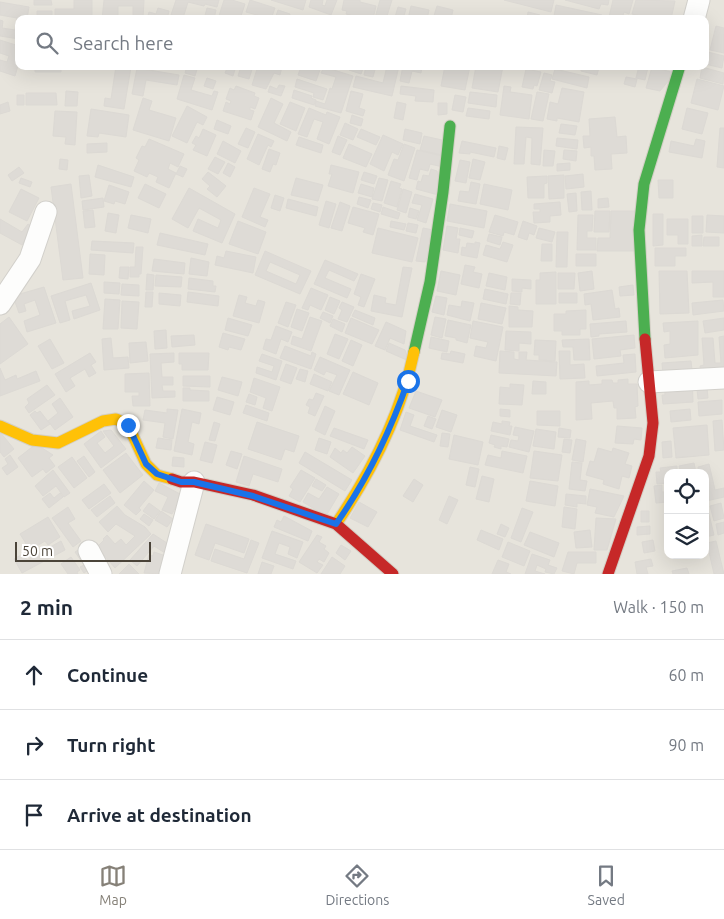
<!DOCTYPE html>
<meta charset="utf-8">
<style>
:root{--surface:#fff;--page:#f6f6f7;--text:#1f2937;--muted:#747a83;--line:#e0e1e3;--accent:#868178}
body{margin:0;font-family:Ubuntu,sans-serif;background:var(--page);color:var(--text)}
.controls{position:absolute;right:15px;bottom:15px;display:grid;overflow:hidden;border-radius:10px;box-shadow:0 5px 20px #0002}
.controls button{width:45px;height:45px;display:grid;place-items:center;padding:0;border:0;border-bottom:1px solid var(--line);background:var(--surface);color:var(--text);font:25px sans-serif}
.scale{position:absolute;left:15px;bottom:12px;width:136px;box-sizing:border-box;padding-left:5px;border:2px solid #4b4439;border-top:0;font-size:14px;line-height:18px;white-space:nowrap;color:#4b4439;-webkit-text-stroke:4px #fff;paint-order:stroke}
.stop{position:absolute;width:15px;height:15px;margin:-11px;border:4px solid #1a73e8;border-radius:50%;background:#fff}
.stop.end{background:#1a73e8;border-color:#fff;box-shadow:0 1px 5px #0008}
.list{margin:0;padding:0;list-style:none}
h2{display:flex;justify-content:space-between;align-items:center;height:65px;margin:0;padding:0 20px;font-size:21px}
h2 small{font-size:16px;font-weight:400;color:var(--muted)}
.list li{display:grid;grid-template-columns:32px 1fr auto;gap:15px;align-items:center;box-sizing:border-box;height:70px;padding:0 20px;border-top:1px solid var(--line)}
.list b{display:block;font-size:19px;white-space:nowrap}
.list em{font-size:16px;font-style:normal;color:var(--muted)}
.icon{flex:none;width:28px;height:28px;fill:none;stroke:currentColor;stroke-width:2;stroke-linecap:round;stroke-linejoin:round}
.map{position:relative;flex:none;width:724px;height:574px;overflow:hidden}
.search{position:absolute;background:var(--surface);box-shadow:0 5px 20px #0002;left:15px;right:15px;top:15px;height:55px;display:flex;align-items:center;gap:12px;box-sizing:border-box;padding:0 18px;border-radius:10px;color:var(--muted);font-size:19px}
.sheet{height:275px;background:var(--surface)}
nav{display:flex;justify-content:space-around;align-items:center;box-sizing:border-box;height:70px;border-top:1px solid var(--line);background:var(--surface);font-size:14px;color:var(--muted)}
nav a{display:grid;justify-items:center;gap:2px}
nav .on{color:var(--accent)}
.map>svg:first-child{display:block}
.residential{fill:#e7e4dc;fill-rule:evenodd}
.building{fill:#dedbd6;stroke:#dcd9d4;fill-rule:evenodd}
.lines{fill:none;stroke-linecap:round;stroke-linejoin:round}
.street-casing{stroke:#d2d0cb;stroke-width:23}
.fast-casing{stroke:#d3cfc5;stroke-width:13}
.slow-casing{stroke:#d3cfc5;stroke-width:13}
.jam-casing{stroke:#d3cfc5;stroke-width:13}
.street{stroke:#fdfdfc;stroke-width:21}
.fast{stroke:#4caf50;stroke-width:11}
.slow{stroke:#ffc107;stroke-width:11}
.jam{stroke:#c62828;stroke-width:11}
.route{stroke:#1a73e8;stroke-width:6}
</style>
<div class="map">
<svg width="724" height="574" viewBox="0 0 724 574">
<rect width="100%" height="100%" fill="#f4f2ee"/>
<path class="residential" d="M0 0H724V574H0ZM19 19H705V66H19ZM668 473H705V555H668Z"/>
<path class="building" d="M34 0H51L52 5H34Z
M74 0H92V19H55V9H74Z
M104 0H144L143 19H133V6H118V17L130 19H102Z
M176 0H219L217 7 205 4 204 6 188 2 183 18 171 15Z
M224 0H232L245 4 240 19H218Z
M250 0 275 8 271 19 246 12Z
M271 0H306L303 10Z
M311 0H323L322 5 325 6 327 0H337L331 15 309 7Z
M344 0H360V2L376 6 373 19H364L346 14 347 11 342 10Z
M380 0H392L386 19 375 18Z
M504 0H554L551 12Z
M565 0H609L608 5 601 4 599 9Z
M613 0H633L629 14 624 12 622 19 609 17Z
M636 0 675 1 671 19H651L632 14Z
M0 2 29 7 27 19H19V39L0 36V20L3 21 2 28 15 30 17 18 0 15Z
M556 5 602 15 601 19H558V17L554 16Z
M411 6 429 10 427 19H408Z
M437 6 453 10 451 19H433Z
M398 7 406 9 403 19H390L391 16 395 17Z
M158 8 169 11 167 19H147L149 12 156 14Z
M207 8 216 10 214 19H204Z
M278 10 290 14 289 19H275Z
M37 11H52V19H37Z
M528 12 540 15 539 18 543 19H527Z
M716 26 724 28V53L710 50Z
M0 40 19 46V62L15 76 0 71V60L7 62 9 56 0 53Z
M708 52 724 56 722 68 705 64Z
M35 66H61V72H35Z
M116 66 131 67 124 109 104 106 105 98 111 99Z
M187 66H198L195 76 185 73Z
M228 66H236L233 76 225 73Z
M241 66H253L249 79 238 76Z
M258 66H282L280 75 274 73 266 89 252 85Z
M310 66 321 67 316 81 298 75 301 67 309 69Z
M350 66H364L361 74 349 70Z
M366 66H376L373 77 364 75Z
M387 66H399L392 96 353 87 356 76 383 83Z
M403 66H422L421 73 412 71 409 83 400 81Z
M445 66H470L465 90 441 86Z
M476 66H503L498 92 472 88Z
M582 66 599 67 597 75 581 71Z
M639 66 648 67 645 80 636 78Z
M324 67 353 76 341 113 315 106 316 101 325 104 330 88 332 89 336 77 321 73Z
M652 67 675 73 660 91 646 88Z
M702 67 724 73 723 84 700 78Z
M137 68 179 75 177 85 146 80 143 96 132 94Z
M526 69 541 72 537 86 534 85 533 89 522 87Z
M555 69 589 77 587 88 552 79Z
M544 73 552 75 550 81 555 82 552 93 539 90Z
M184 75 195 78 191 90 212 96 214 91 218 92 212 110 177 99Z
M626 77 637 79 635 87 624 84Z
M207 78 216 81 213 89 204 86Z
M297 79 327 89 323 100 313 97 314 93 295 87Z
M697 79 724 86 718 110 691 103Z
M279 85 285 86 281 96 268 92 270 86 277 89Z
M236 86 255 93 254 96 259 98 255 109 250 107V110L254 111 251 120 223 111 226 102 230 104 231 101 226 99 230 88 234 90Z
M401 86 434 90 433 102 415 101 416 96 400 94Z
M504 86 511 87 510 92 532 95 529 119 500 115Z
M562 88 584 92 579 122 557 118V121L547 119 550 102 558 104Z
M294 90 312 96 311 98 316 100 314 105 292 98Z
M66 91 78 92 77 106H65Z
M351 91 363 94 359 108 365 110 363 116 346 111Z
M470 92 497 95 496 107 468 103Z
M537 92 549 94 543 121 531 119Z
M26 93H56L57 105H26Z
M17 95H24V105H17Z
M455 95 466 97 463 112 452 110Z
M143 98 152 101 149 110 176 118 169 141 133 130Z
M271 98 283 104 274 123 291 132 287 141 258 127Z
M8 102 10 111 0 114V105Z
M290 102 305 108 296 131 280 124Z
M397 102 406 104 403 120 394 118Z
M438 103H447V114L438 115Z
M187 106 207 117 203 125 197 122 187 143 172 136Z
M309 108 326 115 327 112 340 117 329 144 317 139 323 122 314 119 307 137 298 134Z
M468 108 490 111 489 119 466 116Z
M687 108 708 113 702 134 682 129Z
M91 109 129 115 126 137 99 133 98 137 87 136Z
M55 111 77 112 75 145 65 144 66 137 53 136Z
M352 115 363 119 361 126 350 123Z
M615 117 617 137 626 136 627 153 611 154 612 169 595 170 594 156H591V147L584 148 583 136H590L589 119Z
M217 120 231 126 228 134 214 129Z
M345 123 358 129 353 140 340 135Z
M561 124 577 126 575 135 559 133Z
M516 127 543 128 540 165 531 164 532 138 526 137 524 164H514Z
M246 128 255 132 248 148 238 144Z
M720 128H724V168L717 167Z
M203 129 216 135 207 156 193 150 196 145 192 143 196 136 199 138Z
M361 129 380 137 376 145 357 137Z
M405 129 422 133 420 144 403 140Z
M258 134 274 141 271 147 268 145 259 165 247 159Z
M383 135 403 144 398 155 392 152 384 171 370 164Z
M338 136 347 140 340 155 332 152Z
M424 136 442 140 445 156 420 150Z
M299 137 323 145 321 153 296 145Z
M557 138 578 140 577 149 556 146Z
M149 139 184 154 178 167 170 163 168 169 176 173 169 188 156 182 158 177 149 173 147 177 134 171 139 160 136 158 142 146 145 147Z
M696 139 705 141 702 158 669 152 671 141 694 146Z
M223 141 241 151 235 163 217 154Z
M462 141 496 148 494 157 470 152V154L459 153Z
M107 143V152L87 153V144Z
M349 144 372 154 366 167 343 158Z
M404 144 415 148 404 181 388 175 394 159 398 160Z
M499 146 508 148 505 160 497 158Z
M269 149 280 153 276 165 273 164 270 172 262 169Z
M417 150 451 158 443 167 430 164 428 171 420 169 417 180 409 178Z
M544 150 555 151 553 166H543Z
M564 150 577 151 576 161 563 159Z
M215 157 225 162 218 174 208 169Z
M60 159 68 160 67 170 59 169Z
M473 159 485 162 480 180 469 178Z
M460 160 470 162 466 183 455 181Z
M228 163 235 167 230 177 223 173Z
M570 163V170L557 171V164Z
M98 165 134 177 131 187 95 177Z
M331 165 359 172 353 193 328 186 332 174H329Z
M180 166 187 169 183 177 176 174Z
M19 167 24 173 12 181 8 175Z
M431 169 437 171 442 196 416 189 418 181 421 182 423 175 429 176Z
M208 172 226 186 217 197 207 189 210 186 202 179Z
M364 172 377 176 374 184 361 180Z
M583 174 584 187 566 189 565 176Z
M89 175 92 196 81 198 79 176Z
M564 175V198L549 199 548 176Z
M547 176V183L544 184V198H528L527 177Z
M21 178 32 182 30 187 19 183Z
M296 178 323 185 318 201 291 195Z
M379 178 388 180 382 201 372 199Z
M658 180H673V198H659Z
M391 181 401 184 399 188 402 189 397 207 384 203Z
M471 182 480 184 476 204 458 201 460 191 469 192Z
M71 184 83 278 63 280 51 187Z
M145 184 166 194 159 208 138 198Z
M361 184 374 188 372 197 358 193Z
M484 184 512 190 508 210 480 204Z
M109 185 129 192 125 204 115 201 114 204 104 201Z
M189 188 235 214 222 243 193 231 198 219 218 228 221 220 199 208 188 228 172 219Z
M254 188 270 194 260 217 268 220 265 227 242 217Z
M21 189 39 198 27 221 9 212Z
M403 189 412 192 406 213 397 210Z
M591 191 592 210H582L581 192Z
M576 193 577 211 569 212 567 194Z
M415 194 433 199 426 223 417 220 422 205 412 203Z
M275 195 284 198 280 211 271 208Z
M359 197 371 200 368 208 357 204Z
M103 198 104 207 83 210 82 201Z
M608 198 609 207 598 208V199Z
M288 199 318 207 316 216 286 208Z
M326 201 336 204 329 228 319 225Z
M340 202 350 206 342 231 331 228Z
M560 202 561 215 550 216V222L534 223 533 212H540V209H534V204Z
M373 203 382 205 380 212 371 209Z
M450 204 487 211 484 228 447 221Z
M353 207 379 214 373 235 363 232 365 228 348 223Z
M383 207 400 213 398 219 381 214Z
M410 208 419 211 416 219 408 217Z
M93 210 95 227 85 228 83 211Z
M595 211H610L609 232H594Z
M611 211H636L635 251H597L598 238H610Z
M108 213 119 215 116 233 105 231Z
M653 214H663V245L653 246Z
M131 215 151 219 148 233 128 228Z
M495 215 518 222 514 235 504 232 503 236 489 232Z
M578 215H593L592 231H587V238H596V250H577Z
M707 215 724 216V233L706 232Z
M692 216H703V233H692Z
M0 219 22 232 28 224 32 227 22 245 0 233Z
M667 219H688V244H678V235H667Z
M238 221 266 232 258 254 229 244Z
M391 221 406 224 404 230 390 227Z
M523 221 537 226 534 235 529 233 527 240 518 237Z
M408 223 418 225 416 233 406 231Z
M447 226 458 228 456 239H460L458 253 443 250Z
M378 228 418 238 412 262 372 253Z
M423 228 438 231 425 262 416 261Z
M460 228 474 231 472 238 459 235Z
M539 228 555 232 552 242 536 238Z
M557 232H568L567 267H556Z
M160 233 208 244 205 255 157 245Z
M489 234 502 237 500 245 487 241Z
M702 235V246H692V236Z
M704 237H719V246H703Z
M92 241 134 243 133 253 91 250Z
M475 242 480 243 477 258 461 255 462 247 466 248 467 243 475 244Z
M503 242 513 245 507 262 483 255 486 245 500 249Z
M542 244H552V261H541Z
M136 247H143L141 274H139V277H130V267H135Z
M655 248H686V256H675V266H655Z
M226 251 256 257 253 273 215 265 217 256 224 258Z
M265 251 311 271 300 294 255 275ZM270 262 300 275 296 284 266 271Z
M90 254 105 255 104 275 89 274Z
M576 254H596V266H576Z
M191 258 209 262 207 276 189 274Z
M154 259 185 263 184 274 152 271Z
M325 260 358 274 354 281 329 270 325 278 351 289 347 298 314 284Z
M465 265 475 267 473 272 482 274 479 288 461 284Z
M120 267H129L128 279 119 278Z
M403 267 412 268 402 317 371 311 374 295 386 298 385 303 396 305Z
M441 271 460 275 456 295 437 291Z
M592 271 594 289 580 291 578 273Z
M659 271H687L689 313 660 314Z
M692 271H724V297H713V282L692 283Z
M556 272V304H536V280H540V273Z
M489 273 507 277 505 290 486 286Z
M558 273H575L574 289H558Z
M147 274 154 275 153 290H146Z
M361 274 375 279 364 307 358 305 361 297 354 294Z
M156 275 182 277 181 287 155 286Z
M189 278 213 281V286H216L215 292 188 289Z
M512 279 531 280V289L522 288V292L512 291Z
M104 282 120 283 119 294 104 293Z
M91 283 100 310 74 319 72 311 90 306 86 295 65 301 70 320 60 323 51 296Z
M122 284 139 285V296L121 295Z
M633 285 634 295 620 296 619 287Z
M44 287 56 323 27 332 24 321 40 315 35 300 24 304 26 311 19 313 13 296Z
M311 288 328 295 321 310 310 305 308 310 302 308Z
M485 289 508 294 506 304 483 299Z
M612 290 615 309 619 308 620 317 593 320 591 304 585 305 584 294Z
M146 292H153L152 307H145Z
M188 292 219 296 218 306 187 302Z
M159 293 181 295 180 306 159 304Z
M511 293H521L520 305 510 304Z
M559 293H577V303H559Z
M239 295 247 297 245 303 256 306 258 300 265 302 259 323 233 316Z
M436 296 447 298 444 315 432 312Z
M330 297 340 301 334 314 325 310Z
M105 299 120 300 118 329H103Z
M723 300 724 311 693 315 692 303Z
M122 301 139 302 137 329 121 328Z
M462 301 474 303 470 321 447 315 449 305 461 307Z
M286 302 296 305 288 327 278 323Z
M342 302 354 307 347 322 338 319 342 310 339 308Z
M481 303 506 308 502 324 478 319Z
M509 306 518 307V310L533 311 532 327H509Z
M297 309 309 313 302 331 291 327Z
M355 310 375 318 373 325 352 316Z
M586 310V329H580V335H562V331H554V314H566V311Z
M323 312 333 316 330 323 320 318Z
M9 317 28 344 0 364V324Z
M310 317 322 321 311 351 291 344 293 336 302 339Z
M435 317 446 319 442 338 431 335Z
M228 318 252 325 248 336 225 330Z
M351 318 379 330 372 344 345 333Z
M724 318V330L705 333 703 321Z
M333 319 345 324 342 332 330 326Z
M448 320 471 325 467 343 456 340V338L445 336Z
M473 321 503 327 496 361 474 356 476 346 486 348 488 342 470 338Z
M626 321 627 332 599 334V336L591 337 590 324Z
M698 321V355L665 358 664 345 670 344V331L664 332 663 323Z
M386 322 406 331 404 344 390 338 385 350 375 346Z
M276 326 292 332 288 342 281 339 276 354 263 349 266 339 271 340Z
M166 330 167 348 155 349 154 331Z
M506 331 531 332V344L519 343V351L505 350Z
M223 333 245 339 241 350 229 347 228 350 219 347Z
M335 334 348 339 339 359 327 354Z
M194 335 195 345 172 347 171 336Z
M634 335 635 348 620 350 621 356 594 359 592 339Z
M724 336V372L701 374 700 366 704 365 702 338H713L715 363H721L719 337Z
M431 337 449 341 447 352 429 348Z
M111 338 113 358 128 357 129 368 104 370 102 339Z
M50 339 64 363 52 369 38 346Z
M589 339 590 360H574L573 347H563L562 340Z
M351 340 362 345 353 366 342 361Z
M535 340 556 341 555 361 539 360V355H534Z
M146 342 148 361 130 363 129 343Z
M389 343 405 350 409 361 386 351Z
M285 346 311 356 312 352 316 354 311 369 280 358Z
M451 351 465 354 463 363 441 359 442 353 450 354Z
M500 351 514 352V359L519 360V352H527L526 360 557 362 556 376 499 373Z
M559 351H570V365L584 364 585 378 560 379Z
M90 353 96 362 91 365 96 373 89 377 85 369 70 378 75 386 66 392 55 374Z
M174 353V362L161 363 162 377H173V385H162L163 391H175V397L152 398 150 354Z
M179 353H209L208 370H182V364H179Z
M262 354 282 361 276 380 256 373 257 367 272 372 274 366 259 361Z
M635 354 636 372 597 376 596 366 624 363 623 355Z
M320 357 350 370 339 395 329 391 337 375 326 371 324 375 314 370Z
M691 361 692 370 663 376 662 363Z
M286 364 297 368 291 384 280 380Z
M0 368 5 380 16 375 17 379 36 371 40 381 0 396Z
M300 369 308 371 305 382 296 379Z
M353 372 378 383 369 405 343 394Z
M149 373 150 406H133L132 396H139V392H125V374Z
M314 374 332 382 328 391 310 384Z
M683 375H692L693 402 663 404 662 395H665L664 378 675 377 676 392 684 391Z
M183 376H210V387L183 386Z
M222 377 242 382 238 396 218 390Z
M254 378 280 387 272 411 263 408 266 398 250 392Z
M628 379V384H637L638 406 635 407 636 418 617 419V408H614L613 401 591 403 592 419 576 420V382L589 381V385L602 384V380H612L613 383H618V380Z
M696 379 707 387 708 398 698 399Z
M533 381 546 382V394H532Z
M510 384 524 385 522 405 499 404 500 387 510 388Z
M47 385 55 395 29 413 25 407 29 403 27 399Z
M183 388H190V390L209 391V401H183Z
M416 391 442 400 435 417 409 408Z
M316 393 324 396 315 416 308 413 310 407 306 405 309 399 313 400Z
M249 394 257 397 255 405 246 402Z
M217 397 234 402 230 415 213 410Z
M60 398 73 417 55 430 48 421 58 413 52 404Z
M722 400V414L699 416 698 402Z
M246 405 269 413 267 421 243 413Z
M325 406 335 411 325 435 315 430Z
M167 409 178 410 173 439 163 437 165 423 143 420 145 410 167 413Z
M182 409 201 413 199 424 192 422 188 442 194 444 192 455 174 451Z
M500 409 510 410V417L500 416Z
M690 409 691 420 671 422 670 411Z
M442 410 457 415 451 432 436 427Z
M35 411 37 413 40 411 50 424 41 430 30 415Z
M537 411H560V426L537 425Z
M406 412 414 415 410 426 437 435 434 442 400 430Z
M428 416 436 419 432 429 424 426Z
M722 420 724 450 715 451 713 421Z
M502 421 510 422 509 426H512L510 435 491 431 493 422 502 424Z
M214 422 220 424 215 441 209 440Z
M257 422 299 436 294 452 285 449 281 460 248 449Z
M707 425 709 455 676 458 673 428Z
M617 426 642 428 641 440 634 439 633 444 615 443Z
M515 427 534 431 529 452 509 447 511 440 518 441 519 436 513 435Z
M334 428 368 440 364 449 330 436Z
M559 428 571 430 570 438 558 437Z
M536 429 556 432 554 449 533 446Z
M111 430 126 449 101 468 84 444 101 431 105 437 97 443 105 453 114 446 103 431Z
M0 432 14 449 4 457 0 452Z
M442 433 450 434 448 447 440 446Z
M454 435 483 442 478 465 449 459Z
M491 435 509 439 507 447 501 446V449L494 447 495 445 489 443Z
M158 438 172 440 171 450 156 448Z
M319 438 331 442 327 454 315 450Z
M564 439 572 440 570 453 562 452Z
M576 439 586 441 583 462 572 460Z
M671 441 672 457 663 458 662 442Z
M205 442 217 445 212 463 200 460Z
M36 444 53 455 49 458 55 466 46 473 43 469 32 477 18 458Z
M352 447 365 456 353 473 330 457 335 448 341 453 343 450 347 453Z
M598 448 612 452 613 448 629 453 625 464 632 466 629 478 622 476 619 489 603 484 604 480 586 475 590 461 594 462Z
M231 451 242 454 237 469 226 465Z
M502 451 527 456 523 473 485 465 488 455 501 458Z
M534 451 562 455 558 481 530 478Z
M305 452 352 480 345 491 299 463Z
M126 453 143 475 120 493 103 470Z
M10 455 18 467 7 475 2 468 8 464 5 459Z
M84 456 95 472 89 477 77 461Z
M244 456 282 469 278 482 253 474 249 486 236 482Z
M72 457 87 478 74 488 58 467Z
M173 457 184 458V467L172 466Z
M572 462 582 463 580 480 587 481 585 491 569 489Z
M694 463 696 473H681L679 466Z
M709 464 715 490 724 488V497L706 501 705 473H699L698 467Z
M677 466V473H668V483L657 484 656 472H661L660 468Z
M470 467 479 469 475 487 466 485Z
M53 470 70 493 64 497 56 486 43 496 35 486Z
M301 470 315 478 300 502 289 496 293 489 290 487Z
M482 476 494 479 489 502 476 499Z
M316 479 326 485 322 491 312 486Z
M414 479 423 485 413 502 403 496Z
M144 481 154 490 139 508 141 510 136 515 124 505Z
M530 481 558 486 555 506 526 501Z
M159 483 182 495 172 514 162 510 168 497 155 491Z
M104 484 111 493 89 509 82 500Z
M662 485V492H668V502L656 503 654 486Z
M327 487 339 494 326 516 303 502 308 493 319 499Z
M590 489 624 496 614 517 595 513 597 507 587 505Z
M50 493 54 498 60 493 63 497 49 508 42 499Z
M566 494 586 496V504L577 503V507L565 505Z
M110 496 115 503 97 517 91 510Z
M449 496 458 500 447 524 439 520Z
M359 502 377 512 368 527 350 518Z
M149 503 160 511 154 519 143 511Z
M721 503 724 518 714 521 710 506Z
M117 506 125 515 145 527 151 534 115 568 97 547 104 540 103 539 107 535 115 544 121 539 126 545 135 536 116 524 108 532 99 522Z
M705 506H707L714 535 705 537Z
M68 507 75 519 68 523 81 541 73 547 52 518Z
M564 507 577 509 575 529 562 527Z
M522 508 533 512 521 542 511 538Z
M161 511 173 519 167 527 155 520Z
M641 511H649V522H641Z
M144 514 153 520 149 526 140 519Z
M284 516 312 531 308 541 274 527 277 520 281 522Z
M48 517 60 537 48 545 45 541 30 550 20 534Z
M596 518 616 519 607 550H594Z
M724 522V533L718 535 716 524Z
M206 524 249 539 244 553 215 543 209 560 195 555Z
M501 524 509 528 505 537 497 534Z
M650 526V534L637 535V527Z
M481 530 503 539 499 550 477 540Z
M590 530 592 547 576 548 574 532Z
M272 531 303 542 297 558 288 554 290 547 279 543 275 554 296 561 293 569 262 558Z
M530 532 559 543 554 557 524 545Z
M153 534 170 545 165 553 154 546 137 566 130 560Z
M317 535 322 537 319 542 326 546 324 549 329 553 324 562 319 559 317 562 323 565 317 573 299 562Z
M251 540 259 543 247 573 211 561 215 549 244 559Z
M653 540 655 551 644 553 642 542Z
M61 541 65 550 22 573 14 559 23 554 27 560Z
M716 541 724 574H714L707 543Z
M508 542 530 551 524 566 502 557Z
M341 545 351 551 345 560 336 553Z
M84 546 97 564 84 573 80 567 84 565 75 552Z
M154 552 166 556 161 574 144 573 149 555 153 556Z
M568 552H596V563H577L574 574 562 571Z
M532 554 550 560 548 565 557 568 554 574 545 572 546 569 537 565 535 571 545 574H525Z
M71 557 80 570 77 572 78 574H68L61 564Z
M332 557 345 566 340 574H321Z
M651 559 653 566 646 567 648 574H637L635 562Z
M498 560 509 564 506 572 511 574H492Z
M262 562 274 566 271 574H258Z
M129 564 139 574H119Z
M687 568 689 574H673L672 571Z"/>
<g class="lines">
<g class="street-casing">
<path id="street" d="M694 19 699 0
M0 304 30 259 46 212
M649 382 724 378
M89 551 101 574
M170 574 194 482"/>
</g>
<g class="fast-casing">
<path id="fast" d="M645 339 639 230 644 184 680 66
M414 352 430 282 443 192 450 126"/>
</g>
<g class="slow-casing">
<path id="slow" d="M0 426 32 440 58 443 103 421 116 419 128 425 146 464 157 475 172 479
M336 524C372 471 401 414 414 352"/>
</g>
<g class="jam-casing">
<path id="jam" d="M172 479 181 482H194L253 495 336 524 393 574
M608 574 649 456 653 423 645 339"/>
</g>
<use href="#street" class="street"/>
<use href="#fast" class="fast"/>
<use href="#slow" class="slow"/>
<use href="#jam" class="jam"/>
</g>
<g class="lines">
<path class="route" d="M128 425 146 464 157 474 181 482H194L253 496 336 524C367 480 390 432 408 381"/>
</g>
</svg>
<div class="controls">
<button><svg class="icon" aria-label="locate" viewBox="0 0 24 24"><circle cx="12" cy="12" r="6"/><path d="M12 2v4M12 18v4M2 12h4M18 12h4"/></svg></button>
<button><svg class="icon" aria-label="layers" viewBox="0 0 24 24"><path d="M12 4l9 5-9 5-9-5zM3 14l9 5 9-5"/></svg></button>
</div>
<div class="scale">50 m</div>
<div class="stop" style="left:408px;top:381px"></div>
<div class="stop end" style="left:128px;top:425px"></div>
<div class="search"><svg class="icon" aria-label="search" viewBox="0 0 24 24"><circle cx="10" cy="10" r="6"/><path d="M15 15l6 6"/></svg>Search here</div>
</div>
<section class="sheet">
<h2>2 min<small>Walk · 150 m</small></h2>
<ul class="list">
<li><svg class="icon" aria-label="ahead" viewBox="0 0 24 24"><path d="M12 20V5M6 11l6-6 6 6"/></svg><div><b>Continue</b></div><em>60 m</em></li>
<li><svg class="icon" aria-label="right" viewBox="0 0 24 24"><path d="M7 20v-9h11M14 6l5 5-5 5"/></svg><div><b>Turn right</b></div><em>90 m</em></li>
<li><svg class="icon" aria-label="arrive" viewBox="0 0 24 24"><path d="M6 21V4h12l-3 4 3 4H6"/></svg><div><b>Arrive at destination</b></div></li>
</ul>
</section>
<nav>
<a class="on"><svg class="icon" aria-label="map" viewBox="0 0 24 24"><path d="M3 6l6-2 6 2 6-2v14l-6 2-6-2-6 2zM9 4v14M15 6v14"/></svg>Map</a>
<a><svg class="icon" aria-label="directions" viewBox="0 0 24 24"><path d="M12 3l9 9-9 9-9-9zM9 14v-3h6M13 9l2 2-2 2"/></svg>Directions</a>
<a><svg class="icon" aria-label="saved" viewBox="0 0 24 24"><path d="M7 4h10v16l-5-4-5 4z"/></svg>Saved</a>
</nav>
